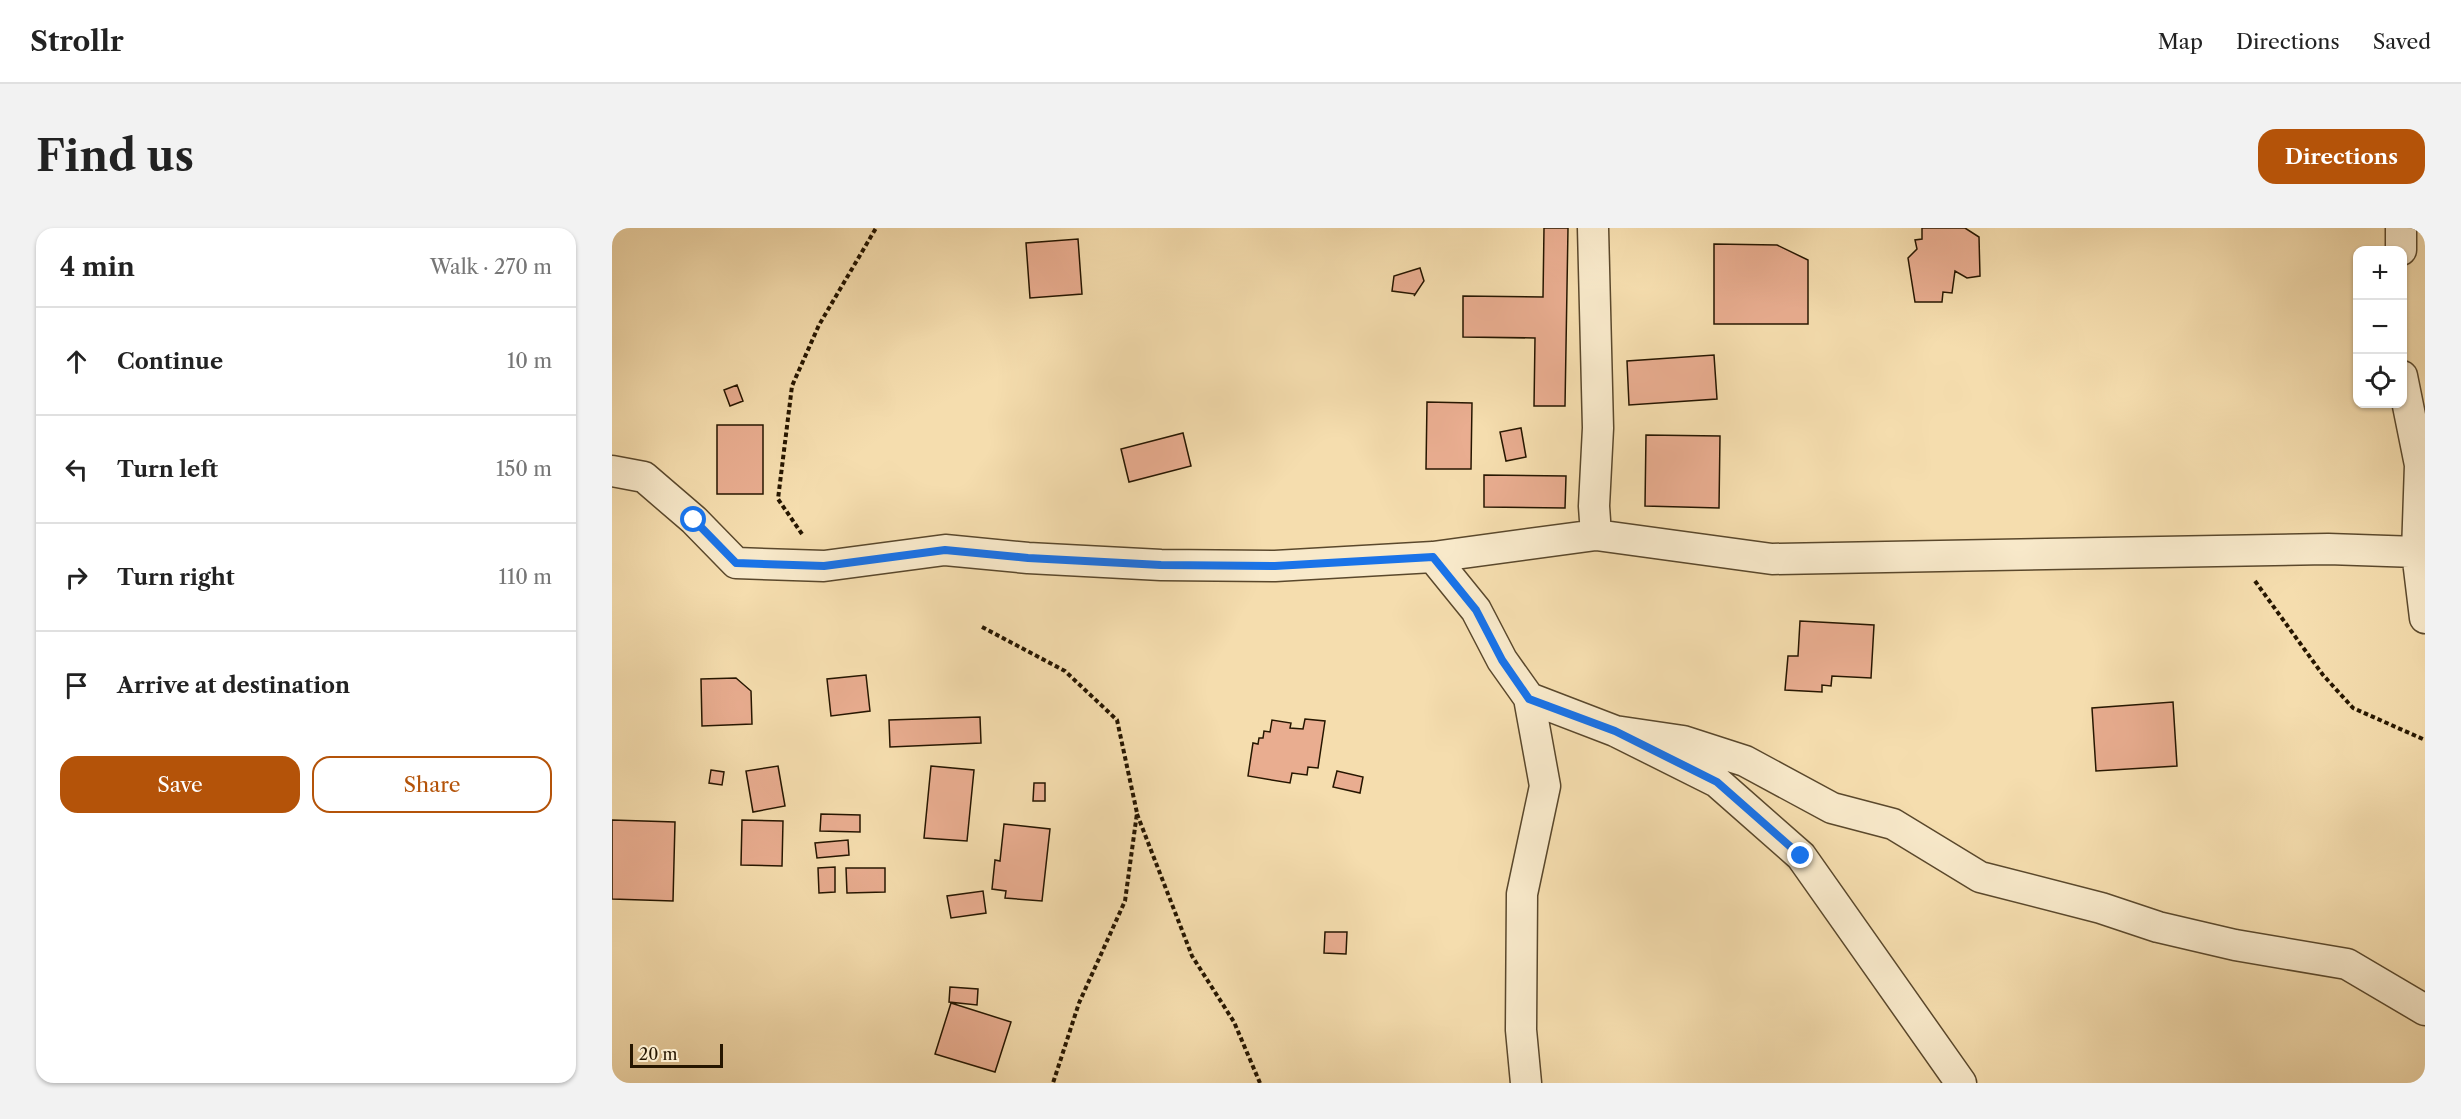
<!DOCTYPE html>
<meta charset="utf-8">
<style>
:root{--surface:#fff;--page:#f2f2f2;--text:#222;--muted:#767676;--line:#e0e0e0;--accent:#b45309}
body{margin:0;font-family:"Libre Caslon Text",serif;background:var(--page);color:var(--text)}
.controls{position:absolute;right:18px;top:18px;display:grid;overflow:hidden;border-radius:12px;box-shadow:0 2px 4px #0004}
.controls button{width:54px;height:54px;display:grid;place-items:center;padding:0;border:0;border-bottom:2px solid var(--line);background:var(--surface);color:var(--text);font:30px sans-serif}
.scale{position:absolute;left:18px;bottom:15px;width:93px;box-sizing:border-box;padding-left:6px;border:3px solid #261600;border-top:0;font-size:16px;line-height:21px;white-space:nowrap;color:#261600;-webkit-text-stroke:4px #f8e9ca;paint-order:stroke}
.stop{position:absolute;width:18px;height:18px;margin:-14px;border:4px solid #1a73e8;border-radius:50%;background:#fff}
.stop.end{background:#1a73e8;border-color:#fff;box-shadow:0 2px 6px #0008}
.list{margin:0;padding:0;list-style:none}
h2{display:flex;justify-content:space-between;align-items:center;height:78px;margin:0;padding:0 24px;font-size:26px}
h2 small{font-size:20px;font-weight:400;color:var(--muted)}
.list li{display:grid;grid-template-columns:39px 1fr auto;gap:18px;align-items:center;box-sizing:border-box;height:108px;padding:0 24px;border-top:2px solid var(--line)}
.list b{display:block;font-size:22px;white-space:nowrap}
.list em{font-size:20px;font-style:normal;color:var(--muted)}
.actions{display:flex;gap:12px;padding:18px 24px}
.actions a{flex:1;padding:14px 0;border:2px solid var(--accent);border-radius:18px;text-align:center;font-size:21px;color:var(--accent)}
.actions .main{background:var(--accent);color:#fff}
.icon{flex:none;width:33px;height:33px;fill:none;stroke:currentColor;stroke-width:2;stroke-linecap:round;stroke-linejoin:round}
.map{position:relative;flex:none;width:1813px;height:855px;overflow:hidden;border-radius:18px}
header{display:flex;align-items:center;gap:36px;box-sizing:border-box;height:84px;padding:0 30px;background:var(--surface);border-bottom:2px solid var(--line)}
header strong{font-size:28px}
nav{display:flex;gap:33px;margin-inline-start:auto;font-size:21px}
.intro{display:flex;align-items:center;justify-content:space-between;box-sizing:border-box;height:144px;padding:0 36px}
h1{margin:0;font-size:42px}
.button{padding:15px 27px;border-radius:18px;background:var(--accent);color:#fff;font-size:21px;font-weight:700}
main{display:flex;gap:36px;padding:0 36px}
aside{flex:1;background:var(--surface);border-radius:18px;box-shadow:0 2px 4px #0004}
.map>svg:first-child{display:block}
.building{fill:#e9ad90;stroke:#261600;stroke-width:1.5}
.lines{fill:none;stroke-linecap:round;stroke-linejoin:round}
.minor-casing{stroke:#5a482c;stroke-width:33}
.path{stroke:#261600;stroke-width:4;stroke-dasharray:4.5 3;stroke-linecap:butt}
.minor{stroke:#f8e9ca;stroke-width:30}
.route{stroke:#1a73e8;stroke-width:8}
</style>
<header>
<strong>Strollr</strong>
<nav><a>Map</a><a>Directions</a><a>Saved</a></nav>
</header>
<div class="intro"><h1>Find us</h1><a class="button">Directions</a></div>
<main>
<aside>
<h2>4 min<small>Walk · 270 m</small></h2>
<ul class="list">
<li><svg class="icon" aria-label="ahead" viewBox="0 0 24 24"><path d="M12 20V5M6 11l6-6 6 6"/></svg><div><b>Continue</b></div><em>10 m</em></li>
<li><svg class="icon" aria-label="left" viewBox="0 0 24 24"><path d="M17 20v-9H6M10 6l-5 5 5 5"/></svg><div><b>Turn left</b></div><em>150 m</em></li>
<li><svg class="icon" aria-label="right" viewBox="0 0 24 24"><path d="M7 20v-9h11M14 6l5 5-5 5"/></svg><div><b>Turn right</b></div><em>110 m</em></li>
<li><svg class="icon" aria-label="arrive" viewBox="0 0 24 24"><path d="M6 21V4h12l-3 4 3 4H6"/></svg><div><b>Arrive at destination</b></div></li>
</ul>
<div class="actions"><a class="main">Save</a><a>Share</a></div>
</aside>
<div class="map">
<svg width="1813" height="855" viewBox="0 0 1813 855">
<rect width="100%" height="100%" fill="#f5ddae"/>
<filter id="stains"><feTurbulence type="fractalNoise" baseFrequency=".00333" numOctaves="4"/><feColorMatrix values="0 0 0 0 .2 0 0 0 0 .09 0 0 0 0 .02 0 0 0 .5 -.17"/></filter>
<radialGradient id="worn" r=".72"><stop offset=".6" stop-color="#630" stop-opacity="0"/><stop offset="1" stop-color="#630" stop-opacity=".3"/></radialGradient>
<path class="building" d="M932 0H956L953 178H922L923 110 851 109V68L931 69Z
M1310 0H1353L1367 9 1368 48 1355 50 1343 43 1340 65 1331 64 1330 74H1303L1296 30 1305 21 1303 12 1310 11Z
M466 11 470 66 418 70 414 15Z
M1102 16 1165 17 1196 32V96H1102Z
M808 40 812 53 802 68 803 66 780 63 782 48Z
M1102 127 1105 171 1017 177 1015 133Z
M125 157 131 173 118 178 112 162Z
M815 174 860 175 859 241H814Z
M105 197H151V266H105Z
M909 200 914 229 894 233 888 204Z
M571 205 579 238 517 254 509 221Z
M1034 207 1108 208 1107 280 1033 278Z
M872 247 954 248 953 280 872 279Z
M1188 393 1262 397 1259 450 1220 448 1219 458 1210 457V464L1173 462 1176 428H1186Z
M254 447 258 483 219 488 215 451Z
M124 450 139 463 140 496 90 498 89 451Z
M1561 474 1565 538 1484 543 1480 480Z
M368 489 369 515 278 519 277 492Z
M693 491 713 493 706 540 696 539 695 547 680 545 678 555 636 548 641 515 646 516 647 510H651L652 503 658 504 660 492 679 495 678 500 691 501Z
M166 538 173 578 141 584 134 543Z
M319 538 362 542 355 613 312 610Z
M99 542 112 544 110 557 97 555Z
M725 543 751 549 748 565 721 559Z
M422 555H433V573H421Z
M209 586 248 587V604L208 603Z
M0 592 63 594 61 673 0 671Z
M130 592 171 593 170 638 129 637Z
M392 596 438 601 430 673 393 670 394 663 380 661 383 632 388 633Z
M236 612 237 627 205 630 203 615Z
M223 639V664L207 665 206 640Z
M234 640H273V664L235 665Z
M371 663 374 685 339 690 335 668Z
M713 704H735L734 726 712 725Z
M338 759 366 761 365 777 337 774Z
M339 775 399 794 383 844 323 826Z"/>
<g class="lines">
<g class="minor-casing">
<path id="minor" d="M981 0 986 200 982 278 984 307
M1789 22V0
M1790 148 1808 237 1805 324
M0 243 32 249 82 292 124 335 212 338 333 322 416 330 549 337 663 338 821 329 984 307 1160 331 1716 321 1805 324 1813 390
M821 329 864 382 890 432 917 470 1003 503 1105 554 1189 628 1349 855
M1003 503 1071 513 1133 533 1220 580 1281 596 1368 649 1489 680 1546 699 1623 717 1735 736 1813 782
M914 855 909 802 910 666 933 558 917 470"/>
</g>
<path class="path" d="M190 306 166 271 180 158 207 97 264 0
M1643 353 1711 447 1741 480 1813 512
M370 399 453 443 505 492 525 585 513 673 467 775 441 855
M525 586 580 728 622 794 648 855"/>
<use href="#minor" class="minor"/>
</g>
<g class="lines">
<path class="route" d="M82 292 124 335 212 338 333 322 416 330 549 337 663 338 821 329 864 382 890 432 917 471 1003 503 1105 554 1189 628"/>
</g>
<rect width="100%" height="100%" filter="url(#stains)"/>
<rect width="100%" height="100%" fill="url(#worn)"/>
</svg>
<div class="controls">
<button>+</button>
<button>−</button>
<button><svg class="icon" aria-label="locate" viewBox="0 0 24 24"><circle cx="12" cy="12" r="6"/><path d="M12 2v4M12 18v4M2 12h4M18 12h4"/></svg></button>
</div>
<div class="scale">20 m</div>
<div class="stop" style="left:82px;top:292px"></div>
<div class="stop end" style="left:1189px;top:628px"></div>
</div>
</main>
